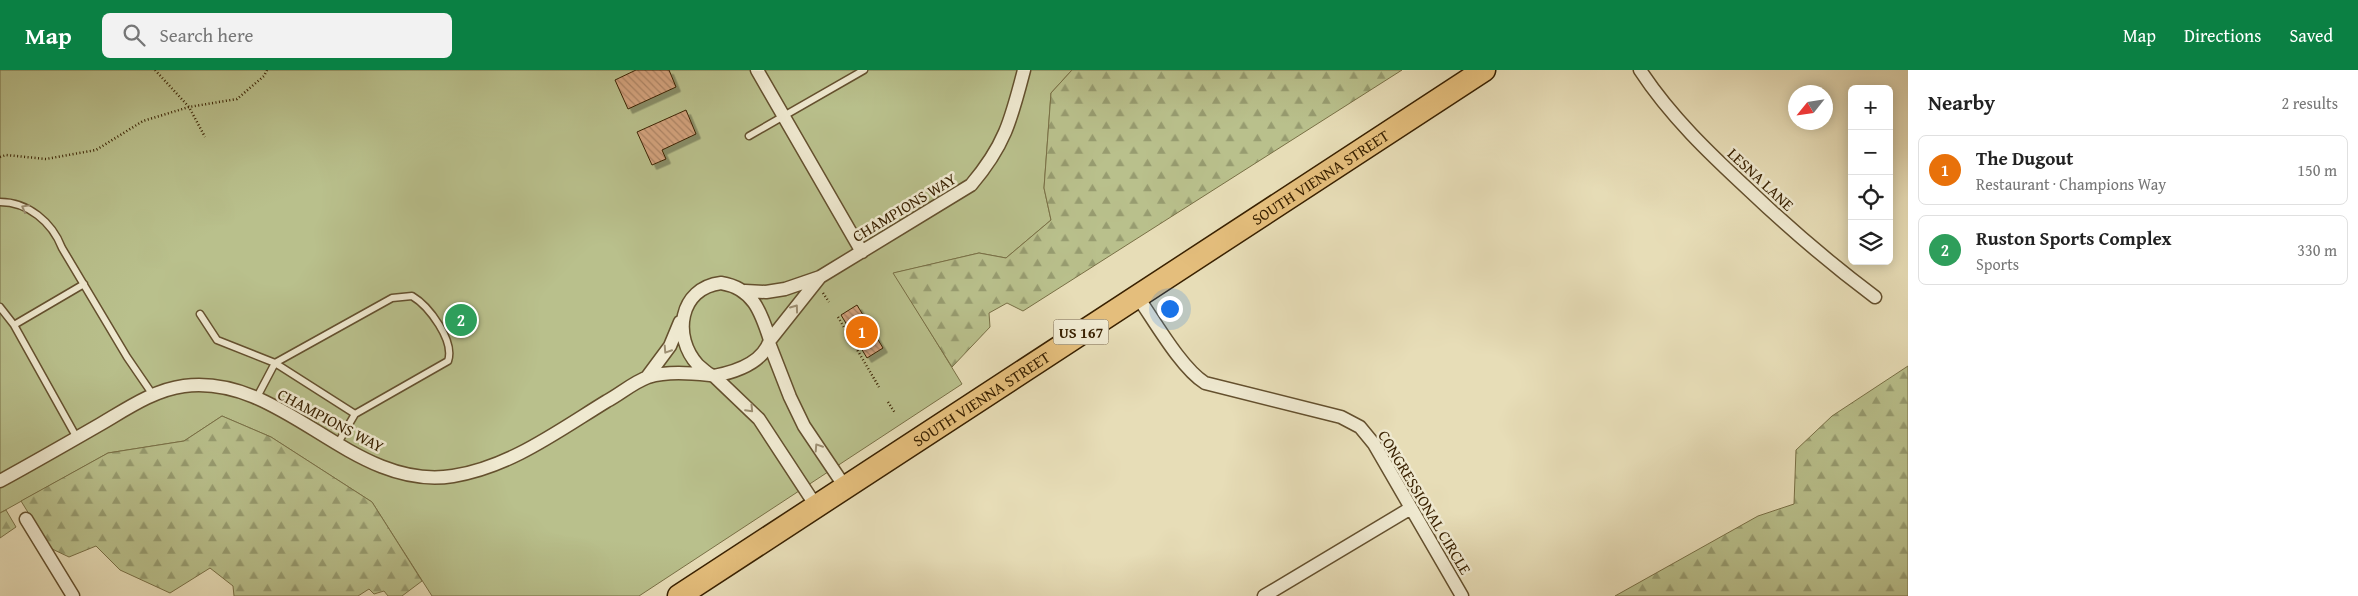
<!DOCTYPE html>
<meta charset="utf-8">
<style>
:root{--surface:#fff;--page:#f2f2f2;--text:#222;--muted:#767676;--line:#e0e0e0;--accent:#0b8043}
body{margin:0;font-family:"Gentium Book Plus",serif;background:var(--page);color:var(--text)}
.controls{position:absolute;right:15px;top:15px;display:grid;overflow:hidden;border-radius:8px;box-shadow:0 2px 12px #0003}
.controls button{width:45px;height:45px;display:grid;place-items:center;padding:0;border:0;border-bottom:1px solid var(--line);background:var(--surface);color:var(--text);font:25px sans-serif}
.compass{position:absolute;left:1788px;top:15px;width:45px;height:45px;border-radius:50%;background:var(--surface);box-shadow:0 2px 12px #0003;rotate:240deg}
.you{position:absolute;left:1169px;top:238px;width:18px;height:18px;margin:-12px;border:4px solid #fff;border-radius:50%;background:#1a73e8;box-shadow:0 0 0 8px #1a73e833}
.badge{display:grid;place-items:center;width:32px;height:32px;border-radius:50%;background:var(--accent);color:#fff;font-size:16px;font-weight:700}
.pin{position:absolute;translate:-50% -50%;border:2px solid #fff;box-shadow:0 1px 5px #0006}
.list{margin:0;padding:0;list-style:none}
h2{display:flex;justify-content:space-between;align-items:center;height:65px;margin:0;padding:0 20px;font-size:21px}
h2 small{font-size:16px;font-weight:400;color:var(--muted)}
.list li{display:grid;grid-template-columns:32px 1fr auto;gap:15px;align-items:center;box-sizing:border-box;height:70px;margin:0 10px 10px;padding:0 10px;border:1px solid var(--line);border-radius:8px}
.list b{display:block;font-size:19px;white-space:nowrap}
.list p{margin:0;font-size:16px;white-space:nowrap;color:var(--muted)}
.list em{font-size:16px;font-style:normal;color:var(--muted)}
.icon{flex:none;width:28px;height:28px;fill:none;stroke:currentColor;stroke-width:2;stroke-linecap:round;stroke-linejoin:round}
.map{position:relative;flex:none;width:1908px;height:526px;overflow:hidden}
header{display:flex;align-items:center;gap:30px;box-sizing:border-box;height:70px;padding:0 25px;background:var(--accent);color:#fff}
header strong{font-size:24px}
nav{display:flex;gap:28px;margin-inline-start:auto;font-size:18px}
.search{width:350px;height:45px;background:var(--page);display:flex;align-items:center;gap:12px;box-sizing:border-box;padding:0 18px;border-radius:8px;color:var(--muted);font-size:19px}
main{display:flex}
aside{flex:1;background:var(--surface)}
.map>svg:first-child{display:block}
.green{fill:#b9c08c;stroke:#797046}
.forest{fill:url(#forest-firs);stroke:#797046}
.building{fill:url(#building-back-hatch);stroke:#392101;filter:url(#shadow)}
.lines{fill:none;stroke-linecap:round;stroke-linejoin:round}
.lane-casing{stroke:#64502e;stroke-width:9}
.street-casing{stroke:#64502e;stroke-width:15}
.highway-casing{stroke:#392101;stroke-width:25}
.path{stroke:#392101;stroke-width:2.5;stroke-dasharray:1 2.5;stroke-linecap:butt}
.lane{stroke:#efe9d0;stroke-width:6}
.street{stroke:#efe9d0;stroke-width:12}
.highway{stroke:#e4be7c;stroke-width:22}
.oneway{stroke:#9d8f73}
.labels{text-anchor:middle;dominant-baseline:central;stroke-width:5;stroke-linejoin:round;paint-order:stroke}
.shield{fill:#efe9d0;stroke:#705d3f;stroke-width:1}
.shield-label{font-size:15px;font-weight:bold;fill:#392101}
.street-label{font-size:16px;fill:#392101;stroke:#efe9d0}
</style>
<header>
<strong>Map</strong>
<div class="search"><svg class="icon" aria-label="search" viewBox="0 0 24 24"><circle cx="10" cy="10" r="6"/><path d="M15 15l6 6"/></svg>Search here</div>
<nav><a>Map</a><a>Directions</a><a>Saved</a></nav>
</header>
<main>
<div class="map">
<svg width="1908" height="526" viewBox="0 0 1908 526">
<defs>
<pattern id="forest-firs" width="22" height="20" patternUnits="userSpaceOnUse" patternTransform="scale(1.25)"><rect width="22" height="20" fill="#b9c08c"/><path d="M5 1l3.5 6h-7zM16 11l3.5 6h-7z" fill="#979c70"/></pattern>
<pattern id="building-back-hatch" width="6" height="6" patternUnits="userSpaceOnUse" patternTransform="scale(1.25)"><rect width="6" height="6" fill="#d4a37e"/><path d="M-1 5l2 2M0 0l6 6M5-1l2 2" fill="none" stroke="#ad8465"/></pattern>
<filter id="shadow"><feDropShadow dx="4.5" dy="4.5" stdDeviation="0" flood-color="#0004"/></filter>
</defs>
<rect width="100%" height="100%" fill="#e7ddb7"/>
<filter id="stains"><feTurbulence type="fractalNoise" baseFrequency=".004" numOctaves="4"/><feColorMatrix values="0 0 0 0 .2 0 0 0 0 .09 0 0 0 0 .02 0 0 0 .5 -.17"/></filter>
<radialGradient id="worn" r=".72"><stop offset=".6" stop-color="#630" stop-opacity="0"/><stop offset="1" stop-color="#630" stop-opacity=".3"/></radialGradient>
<path class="green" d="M0 0H1072L1051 23 1044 118 1051 150 1006 188 979 183 894 203 962 314 639 526H432L372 432 271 367 222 346 184 371 108 383 0 443Z"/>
<path class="forest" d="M1072 0H1402L1023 241 1007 233 989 243 990 257 952 297 893 203 979 183 1006 188 1051 150 1044 118 1051 23Z
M1908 296V526H1615L1758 446 1794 434 1796 380 1832 346Z
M222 346 271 367 372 432 422 511 402 526H388L384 521 374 524 369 519 358 526H234L233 516 210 498 170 523 120 500 96 476 69 487 50 478 21 431 108 383 184 371Z
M6 440 16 457 0 468V443Z"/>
<path class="building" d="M636 0H669L676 17 628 39 615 10Z
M686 40 696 64 662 80 666 89 652 95 637 62Z
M857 235 883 278 867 288 841 245Z"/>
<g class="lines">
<g class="lane-casing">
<path id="lane" d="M749 66 864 0
M0 132C28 132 52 152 62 178L127 287 153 325
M0 237 14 255 77 368
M200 244 217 270 275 293 355 344
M14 255 84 214
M256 329 275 293 392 228 412 226C429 236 455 271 448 291L355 344 338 373"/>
</g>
<g class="street-casing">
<path id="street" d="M757 0 862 182
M1640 0C1670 46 1710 84 1750 121 1790 159 1831 194 1875 227
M721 213C753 218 761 242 770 270 763 293 735 302 714 306 708 305 703 299 698 295 672 267 679 218 721 213Z
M745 221 766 222 785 219 820 207 971 115C1005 75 1011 50 1024 0
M1137 226C1154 250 1181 298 1205 313L1341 347 1360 357 1374 374 1462 526
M770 270 820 207
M769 273 790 327 804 356 845 417
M714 306 759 349 816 436
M647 307 670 276 680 252
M0 411C33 393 66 374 99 355 125 340 153 320 184 316 284 303 352 422 453 406 510 397 558 361 607 331 620 324 634 312 648 307 667 301 690 303 710 305
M26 449 73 526
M1264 526 1411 438"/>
</g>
<g class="highway-casing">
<g id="highway">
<path id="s1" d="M679 526 1484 0"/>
</g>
</g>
<path class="path" d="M155 0 189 37 205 67
M0 87 6 85 46 89 96 80 143 51 189 37 237 29 264 6 267 0
M823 223 829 232
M838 247 879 317
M888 332 895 343"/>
<use href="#lane" class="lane"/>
<use href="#street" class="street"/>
<use href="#highway" class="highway"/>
</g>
<defs><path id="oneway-chevron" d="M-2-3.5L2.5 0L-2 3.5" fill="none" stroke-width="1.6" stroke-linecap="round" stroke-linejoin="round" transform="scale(1.25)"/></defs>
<g class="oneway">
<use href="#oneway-chevron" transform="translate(25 138) rotate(-151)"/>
<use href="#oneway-chevron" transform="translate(795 238) rotate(-54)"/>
<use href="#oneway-chevron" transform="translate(667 280) rotate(123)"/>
<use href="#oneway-chevron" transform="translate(750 339) rotate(47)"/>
<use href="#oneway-chevron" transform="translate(818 377) rotate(-123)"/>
</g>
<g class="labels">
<rect class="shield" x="1053.5" y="249.5" width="55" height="25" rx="4"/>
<g class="shield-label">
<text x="1081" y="262">US 167</text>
</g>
<g class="street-label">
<text stroke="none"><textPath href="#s1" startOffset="766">SOUTH VIENNA STREET</textPath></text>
<text transform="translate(1761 109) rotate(43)">LESNA LANE</text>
<text transform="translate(904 137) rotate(-31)">CHAMPIONS WAY</text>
<text stroke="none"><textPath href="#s1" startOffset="361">SOUTH VIENNA STREET</textPath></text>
<text transform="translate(331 350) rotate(28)">CHAMPIONS WAY</text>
<text transform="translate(1425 432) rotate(59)">CONGRESSIONAL CIRCLE</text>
</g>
</g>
<rect width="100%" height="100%" filter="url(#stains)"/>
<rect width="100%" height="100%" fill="url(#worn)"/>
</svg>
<div class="controls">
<button>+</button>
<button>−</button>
<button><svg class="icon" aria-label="locate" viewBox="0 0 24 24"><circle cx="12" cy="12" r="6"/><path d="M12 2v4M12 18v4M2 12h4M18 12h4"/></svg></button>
<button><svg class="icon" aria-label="layers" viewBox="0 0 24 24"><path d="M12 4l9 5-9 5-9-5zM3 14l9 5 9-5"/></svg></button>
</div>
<svg class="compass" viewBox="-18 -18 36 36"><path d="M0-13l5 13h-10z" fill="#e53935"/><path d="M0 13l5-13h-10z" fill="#767676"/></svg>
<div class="you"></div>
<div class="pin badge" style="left:862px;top:262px;background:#e8710a">1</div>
<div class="pin badge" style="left:461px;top:250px;background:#2e9e5b">2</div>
</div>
<aside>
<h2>Nearby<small>2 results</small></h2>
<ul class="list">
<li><span class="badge" style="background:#e8710a">1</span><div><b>The Dugout</b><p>Restaurant · Champions Way</p></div><em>150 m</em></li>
<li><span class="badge" style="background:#2e9e5b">2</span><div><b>Ruston Sports Complex</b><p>Sports</p></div><em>330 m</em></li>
</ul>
</aside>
</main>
